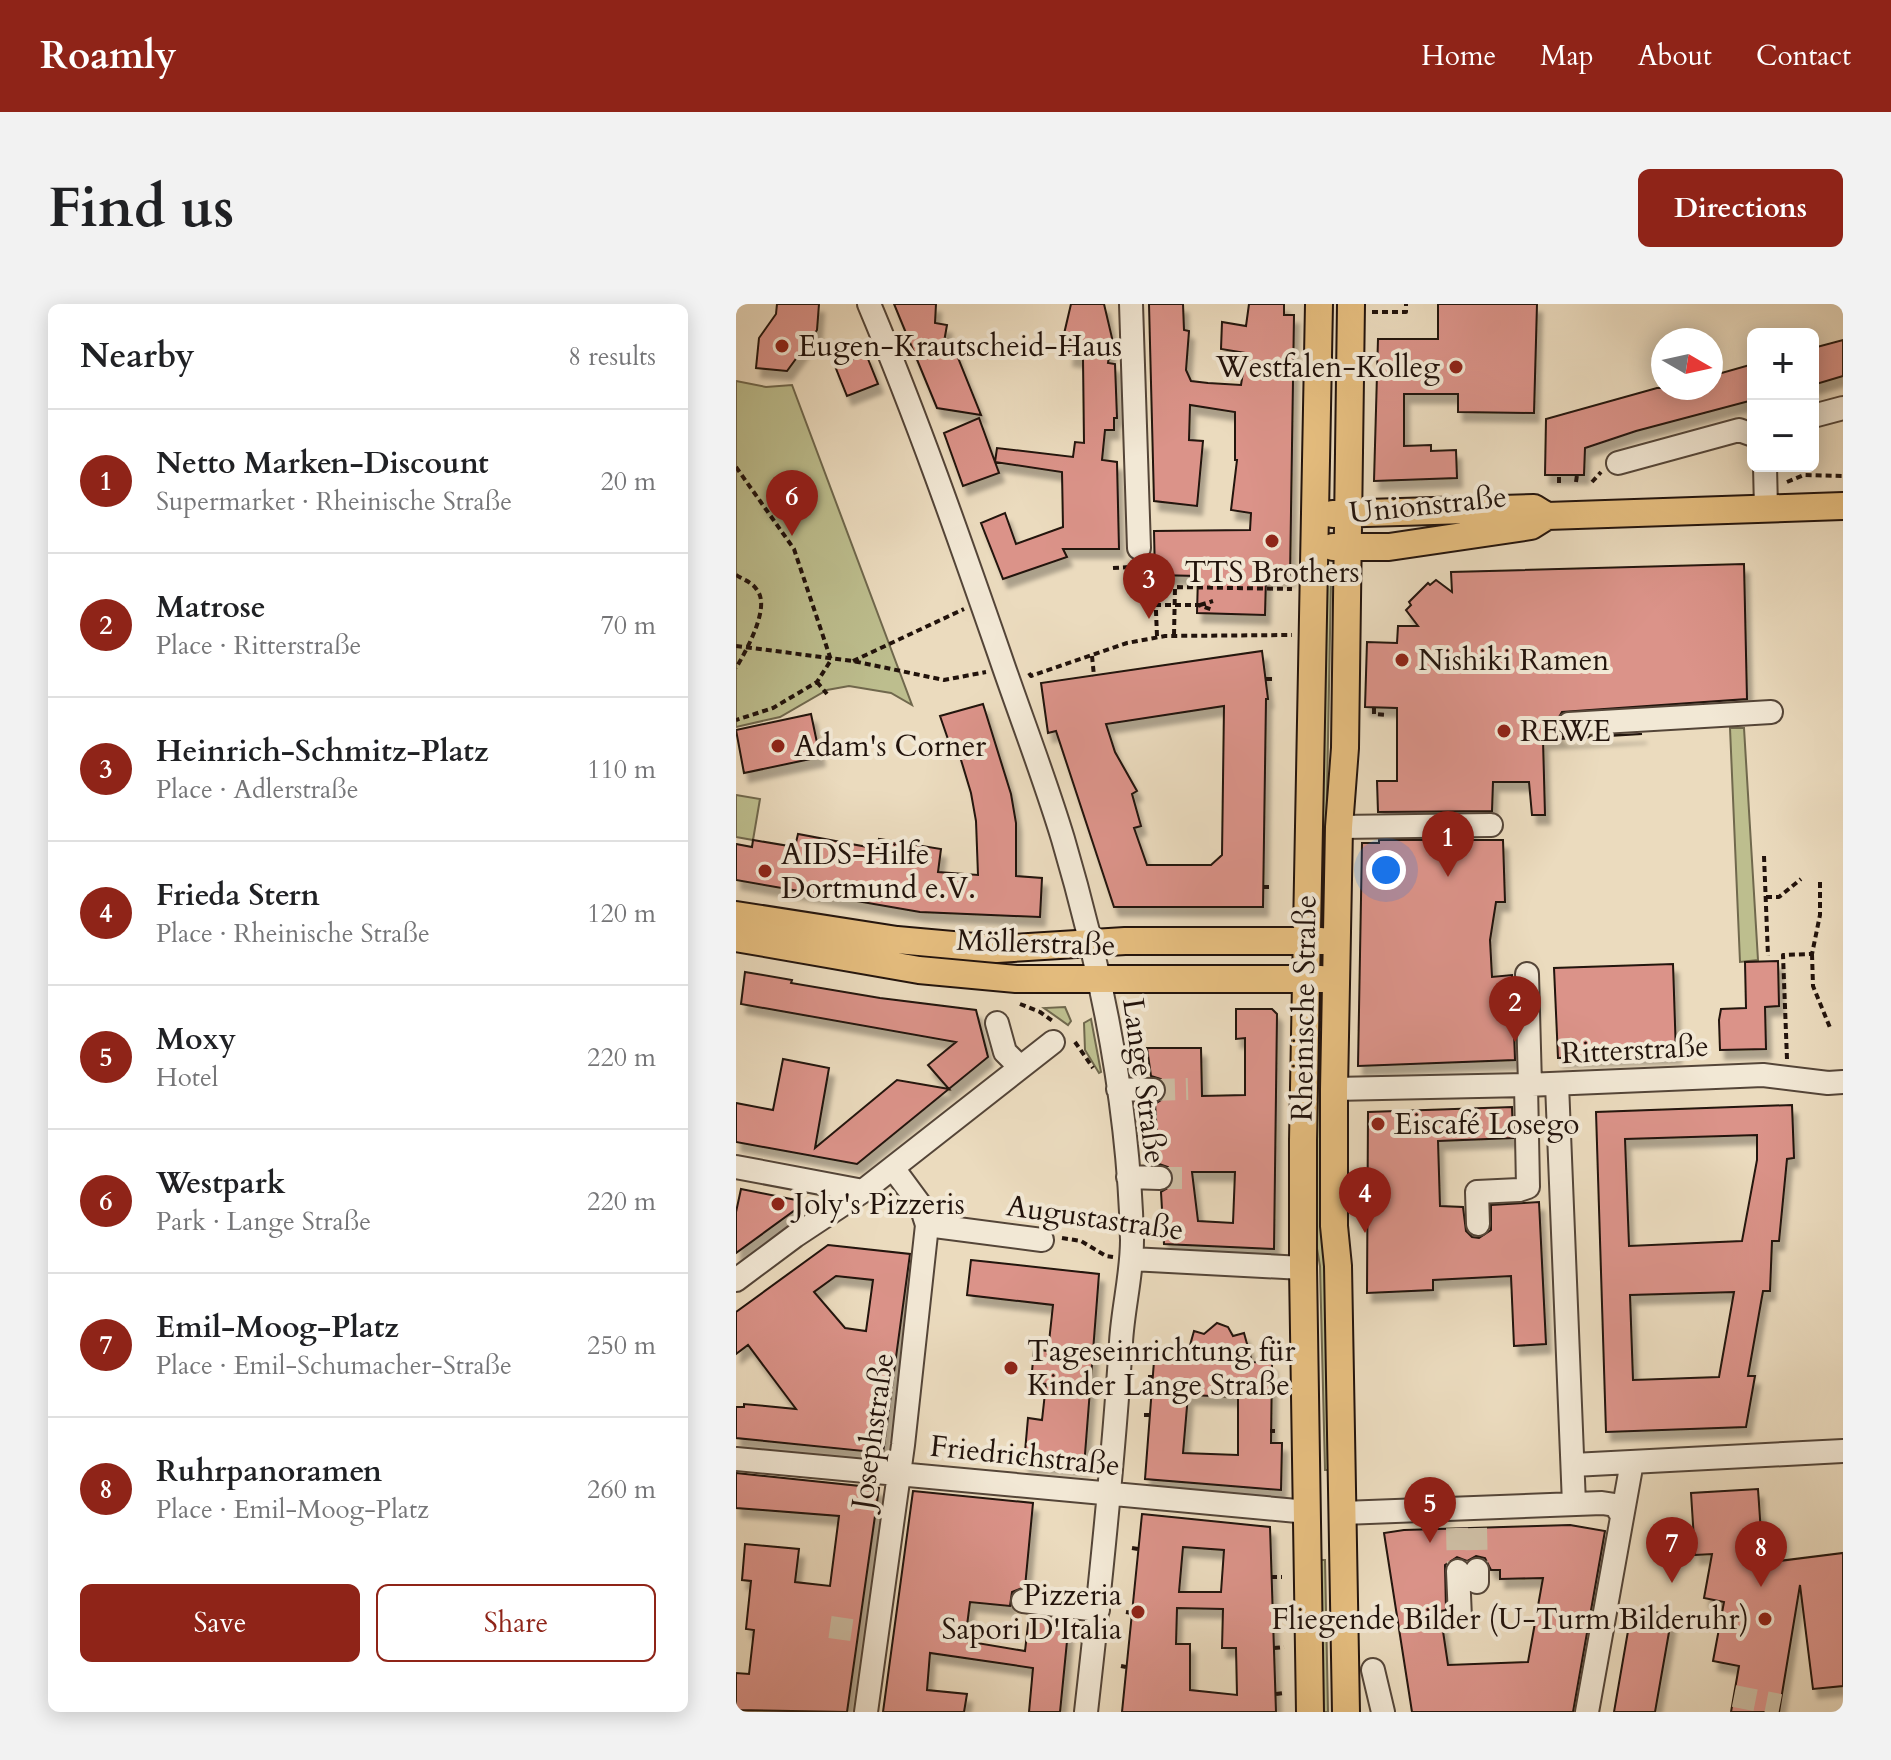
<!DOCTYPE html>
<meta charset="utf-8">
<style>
:root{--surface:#fff;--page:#f2f2f2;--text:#202124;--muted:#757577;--line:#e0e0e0;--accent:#8f2418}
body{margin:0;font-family:Cardo,serif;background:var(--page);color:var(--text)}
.controls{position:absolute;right:24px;top:24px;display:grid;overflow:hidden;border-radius:12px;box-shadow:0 4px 20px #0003}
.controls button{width:72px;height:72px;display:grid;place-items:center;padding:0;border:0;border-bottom:2px solid var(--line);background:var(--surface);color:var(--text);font:40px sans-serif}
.compass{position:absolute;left:915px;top:24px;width:72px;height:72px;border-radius:50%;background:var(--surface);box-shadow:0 4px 20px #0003;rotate:99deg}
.you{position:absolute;left:650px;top:566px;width:28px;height:28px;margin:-20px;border:6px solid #fff;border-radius:50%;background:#1a73e8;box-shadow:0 0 0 12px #1a73e833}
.badge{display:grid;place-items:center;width:52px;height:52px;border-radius:50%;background:var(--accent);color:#fff;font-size:26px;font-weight:700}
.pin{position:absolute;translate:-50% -66px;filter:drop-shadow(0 2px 4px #0008)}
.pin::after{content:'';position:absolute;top:42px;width:28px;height:24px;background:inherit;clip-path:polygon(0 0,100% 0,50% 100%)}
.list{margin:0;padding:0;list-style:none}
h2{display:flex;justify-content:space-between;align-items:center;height:104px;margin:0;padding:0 32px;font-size:34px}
h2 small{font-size:26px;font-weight:400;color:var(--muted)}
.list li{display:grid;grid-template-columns:52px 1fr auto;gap:24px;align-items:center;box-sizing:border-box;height:144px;padding:0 32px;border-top:2px solid var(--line)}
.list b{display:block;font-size:30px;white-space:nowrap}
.list p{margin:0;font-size:26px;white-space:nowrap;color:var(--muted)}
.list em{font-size:26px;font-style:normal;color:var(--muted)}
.actions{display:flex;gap:16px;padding:24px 32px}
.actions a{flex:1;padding:18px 0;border:2px solid var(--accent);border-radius:12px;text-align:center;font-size:28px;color:var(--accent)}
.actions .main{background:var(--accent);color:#fff}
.map{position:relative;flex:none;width:1107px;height:1408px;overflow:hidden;border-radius:12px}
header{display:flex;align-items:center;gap:48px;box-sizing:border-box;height:112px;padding:0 40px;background:var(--accent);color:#fff}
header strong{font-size:38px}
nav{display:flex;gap:44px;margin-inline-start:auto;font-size:28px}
.intro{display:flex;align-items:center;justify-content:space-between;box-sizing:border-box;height:192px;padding:0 48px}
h1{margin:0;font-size:56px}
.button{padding:20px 36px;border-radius:12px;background:var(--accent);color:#fff;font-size:28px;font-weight:700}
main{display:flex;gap:48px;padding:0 48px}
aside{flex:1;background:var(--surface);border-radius:12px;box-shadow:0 4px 20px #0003}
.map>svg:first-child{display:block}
.green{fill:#bdbe8e;stroke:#70684d;stroke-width:2}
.building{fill:#db9389;stroke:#22130c;stroke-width:2;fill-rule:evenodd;filter:url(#shadow)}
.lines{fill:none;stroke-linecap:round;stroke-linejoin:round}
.minor-tunnel{stroke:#cdbda3;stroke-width:22;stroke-dasharray:22 11;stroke-linecap:butt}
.minor-casing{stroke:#544538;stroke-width:26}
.major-casing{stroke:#22130c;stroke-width:30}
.path{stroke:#22130c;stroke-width:4;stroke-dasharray:6 4;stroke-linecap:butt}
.minor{stroke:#f2e8d5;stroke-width:22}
.major{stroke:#e6be7f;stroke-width:26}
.poi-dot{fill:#8f2418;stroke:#f2e8d5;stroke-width:3}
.labels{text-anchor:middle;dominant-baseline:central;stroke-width:8;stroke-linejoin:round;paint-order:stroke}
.poi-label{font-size:30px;fill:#22130c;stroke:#f2e8d5;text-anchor:start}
.street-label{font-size:30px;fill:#22130c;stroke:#f2e8d5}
</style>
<header>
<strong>Roamly</strong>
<nav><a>Home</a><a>Map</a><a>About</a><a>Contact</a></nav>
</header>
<div class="intro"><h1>Find us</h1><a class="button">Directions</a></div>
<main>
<aside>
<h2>Nearby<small>8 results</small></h2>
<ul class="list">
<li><span class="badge">1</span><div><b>Netto Marken-Discount</b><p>Supermarket · Rheinische Straße</p></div><em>20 m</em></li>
<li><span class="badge">2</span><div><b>Matrose</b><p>Place · Ritterstraße</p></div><em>70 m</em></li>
<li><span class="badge">3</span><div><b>Heinrich-Schmitz-Platz</b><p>Place · Adlerstraße</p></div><em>110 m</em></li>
<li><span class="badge">4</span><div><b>Frieda Stern</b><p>Place · Rheinische Straße</p></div><em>120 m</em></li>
<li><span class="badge">5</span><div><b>Moxy</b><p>Hotel</p></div><em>220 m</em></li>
<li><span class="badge">6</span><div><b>Westpark</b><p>Park · Lange Straße</p></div><em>220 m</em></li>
<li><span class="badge">7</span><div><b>Emil-Moog-Platz</b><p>Place · Emil-Schumacher-Straße</p></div><em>250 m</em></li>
<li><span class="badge">8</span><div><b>Ruhrpanoramen</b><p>Place · Emil-Moog-Platz</p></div><em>260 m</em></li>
</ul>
<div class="actions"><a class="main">Save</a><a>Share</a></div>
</aside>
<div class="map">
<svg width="1107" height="1408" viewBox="0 0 1107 1408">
<defs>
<filter id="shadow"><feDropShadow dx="5" dy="9" stdDeviation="2" flood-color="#0004"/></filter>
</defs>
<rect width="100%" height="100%" fill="#ebdbbe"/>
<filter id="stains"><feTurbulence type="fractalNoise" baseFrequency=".0025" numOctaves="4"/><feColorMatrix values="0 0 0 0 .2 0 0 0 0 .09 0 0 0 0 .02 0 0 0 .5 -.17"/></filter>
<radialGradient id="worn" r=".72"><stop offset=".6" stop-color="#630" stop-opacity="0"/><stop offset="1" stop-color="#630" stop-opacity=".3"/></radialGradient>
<path class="green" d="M0 77 30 83 56 81 176 401 155 389 113 382 91 386 44 413 0 423Z
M587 277H595L589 593H582Z
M994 424H1008L1022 656 1004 658Z
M0 491 24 495 17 536 0 533Z
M329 703 335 717 332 721 308 704Z
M355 715 365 768 363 769 349 746 348 719Z
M577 733H585L584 914 591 954 596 1166H589L584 962 577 921Z
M583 1256H589L592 1408H585Z"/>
<path class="building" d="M41 0H83L81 26 51 67 20 64 23 34 40 10Z
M158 0H200L199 19 211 21 208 38 216 39 245 111 201 104Z
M335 0H368L376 34 372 59 379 60 381 114H378V126H369L366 156 381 158 383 245H327L331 253 267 275 245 219 269 209 280 240 327 223 326 168 259 158 261 144 337 153 339 138 348 139 347 55 332 53 335 31 328 30Z
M413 0H447L448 26 453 27 450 66 455 77 472 79 505 81 510 49 485 45 486 18 510 22 513 0H548V11H558L554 273H530L529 311 461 309 462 272 419 271 418 227 514 226 515 209 495 206 501 156H499V108L454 101 453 136 467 137 461 202 418 197Z
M702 0H801L798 109 722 108V90H668V142L695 141V147L720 146 721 174 638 177 642 35H702Z
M1107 36V72L1077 81V44Z
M130 50 142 80 111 92 99 62Z
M1017 60V96L900 127 849 144 848 171H809L810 115 921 84H975V72Z
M243 114 263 169 227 182 208 129Z
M1008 260 1011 395 826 408 819 420 822 428 827 433 906 430 807 436 809 511H796L793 478H757L756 507 642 508 641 477H661V404L629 403 631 338 661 339 662 322H682L670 306 675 301 673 298 692 279 694 281 700 276 716 288 715 268Z
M526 347 532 395H530L527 603H378L320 427 312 429 305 379ZM488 402 486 551 475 561H411L398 524 405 522 396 490 401 487 379 448 370 420Z
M247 400 275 490 280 519V572L306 574 304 613 184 608 0 576V540L16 543 17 536 59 543 62 530 142 545 143 535 205 545 202 568 242 571 240 517 235 489 219 436 213 438 204 412Z
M75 410 84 453 8 469 0 426Z
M643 536H767L769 598H760L754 636 756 673 776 671 779 756 622 762 626 539H643Z
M1042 657 1043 702 1029 703 1030 745 984 746 983 716 985 705 1010 704 1009 658Z
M937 660 940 750 822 754 818 664Z
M9 668 56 676 55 679 144 694 240 706 252 753 121 860 0 838V799L37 806 47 755 93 764 79 844 161 776 213 785 192 761 220 738 5 700Z
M500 705H536L541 710 538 945 428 940 425 888 435 882 438 874 432 863 423 860 419 800 428 794 431 786 425 775 415 772 411 744H465L466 792 509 791V734L500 735ZM456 868H499L497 919 462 917Z
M1056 801 1058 854 1051 855 1043 937H1036L1034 987H1027L1012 1072H1019L1010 1123 870 1128 860 808ZM1021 831V856L1006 937 893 942 889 835ZM998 988 983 1073 897 1076 894 991Z
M776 803 777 834 702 837 704 902 727 903 730 927 736 933 743 934 755 926V901L803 898 810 1040 778 1042 775 972 697 976V986L631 989 632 808Z
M5 885 70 898 0 949V908Z
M92 941 174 950 147 1149 0 1134V1103H8V1100L60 1105 12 1041 0 1050V1008ZM100 972 137 976 130 1027 109 1024 78 988Z
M235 956 363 970 348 1163 288 1159 292 1114 306 1116 310 1080 295 1079 298 1045 312 1047 317 1001 231 991Z
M481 1019 492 1023 497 1032 508 1029 516 1058 536 1059 535 1139H546L545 1186 409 1175 418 1057 449 1059 458 1027 468 1030ZM452 1091 502 1093V1151L447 1149Z
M0 1169 143 1184 111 1408 0 1406V1369L13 1370 18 1326 10 1325 15 1277 6 1276 9 1240 63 1245 59 1278 94 1282 103 1212 0 1204Z
M1022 1185 1027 1259 1107 1249V1382L1077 1385 1064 1281 1043 1408H995L1003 1362 977 1357 988 1298 968 1294 976 1250 959 1251 955 1189Z
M177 1187 297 1199 289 1283 276 1288 274 1302 234 1298 229 1337 289 1347 293 1312 333 1317 324 1408H293L297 1364 194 1349 191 1386 231 1390 228 1408H147Z
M406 1210 534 1223 540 1408H386ZM447 1243 488 1246 485 1288H443ZM441 1304 487 1305 486 1344H500L501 1391 454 1386V1340H440Z
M834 1221 869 1227 837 1408H676L648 1229 668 1226ZM740 1252 749 1254 755 1266H764V1275L807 1274 792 1358 712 1361 704 1307 710 1306 709 1261 721 1253 731 1257Z
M896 1304 936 1311 919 1408H878Z"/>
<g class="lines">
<path class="minor-tunnel" d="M417 786 452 785
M424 874H457
M721 1224 722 1267
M740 1224 741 1266
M94 1323 122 1327
M998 1392 1044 1401"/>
<g class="minor-casing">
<path id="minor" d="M133 0C181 114 222 231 263 349 284 411 308 472 327 535 365 664 393 801 396 936 396 970 387 1004 385 1038 377 1162 364 1285 350 1408
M395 0 403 244
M1077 112 1107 104
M882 159 1003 126 1017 131
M1029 162 1030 205
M833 420 1035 408
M603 523 755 521
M791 670 794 781
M261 719 269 748 284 763
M821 780 838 1200
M382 785 417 786
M598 785 790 781 1027 771 1092 779 1107 778
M0 863 127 887
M392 873 424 874
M742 920 741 888 783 886 792 883 790 781
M191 921 306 936
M395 955 567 964
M0 976 59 932 127 887 317 738
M0 1155 572 1208
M837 1161 1107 1147
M607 1209 866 1199 879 1201 885 1210
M741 1266V1278
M722 1267 724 1314
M287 1297 362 1306
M637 1366 647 1408
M130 1408 167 1141 191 921 185 902 157 864
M851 1408 896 1158"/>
</g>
<g class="major-casing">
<path id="major" d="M597 210 798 204 811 212
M597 243H653L795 222 811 212 1107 202
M0 611 161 636 261 645 389 637H585
M0 634 183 666 280 675H585
M574 1408 567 964V836L583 0
M610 1408 602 962 598 922V785L603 523 609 444 615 0"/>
</g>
<path class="path" d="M636 8H670V0
M0 163 58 245 95 356 81 378 37 404 0 416
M840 178 841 171
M856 178 865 168
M1051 178 1068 171 1107 172
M823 179V171
M377 264 394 263
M0 271C8 276 16 278 21 286 35 303 10 347 0 364
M403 294 419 292
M419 301H462L477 306
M464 301 477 297
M438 331 439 283 556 285
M421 332 419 283H439
M0 342 117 357 208 376 250 368
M356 352 358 372
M117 357 228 305
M293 369 295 372 391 339 429 332 556 331
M530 375H540
M81 378 91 390
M638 404V410L651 411
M1028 552 1032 652
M527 583H535
M1030 593H1043L1065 575
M1076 650 1077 682 1095 726
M284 700 304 708 318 718
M339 738 357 764
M1051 755 1047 651 1076 650 1084 611V574
M410 810H421
M414 850 423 849
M420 922H427
M326 934 345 937 370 952 377 953
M412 1073H417
M536 1079H541
M408 1111H414
M534 1127H539
M396 1244 402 1245
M535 1273H546
M537 1305H547
M390 1308 396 1309
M538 1344 548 1343
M385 1362 390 1363
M540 1390 548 1389"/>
<use href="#minor" class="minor"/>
<use href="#major" class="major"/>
</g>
<g class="poi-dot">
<circle cx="46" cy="42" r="8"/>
<circle cx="720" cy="63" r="8"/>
<circle cx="536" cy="237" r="8"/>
<circle cx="666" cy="356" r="8"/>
<circle cx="768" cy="427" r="8"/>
<circle cx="42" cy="442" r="8"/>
<circle cx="29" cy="567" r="8"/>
<circle cx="642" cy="820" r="8"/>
<circle cx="42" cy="900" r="8"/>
<circle cx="275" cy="1064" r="8"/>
<circle cx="402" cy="1308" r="8"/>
<circle cx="1029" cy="1315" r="8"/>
</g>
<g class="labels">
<g class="poi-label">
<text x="62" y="42">Eugen-Krautscheid-Haus</text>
<text x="704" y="63" text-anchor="end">Westfalen-Kolleg</text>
<text x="536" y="268" text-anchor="middle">TTS Brothers</text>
<text x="682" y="356">Nishiki Ramen</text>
<text x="784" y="427">REWE</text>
<text x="58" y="442">Adam's Corner</text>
<text x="45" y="550">AIDS-Hilfe<tspan x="45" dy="34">Dortmund e.V.</tspan></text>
<text x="658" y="820">Eiscafé Losego</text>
<text x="58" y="900">Joly's Pizzeris</text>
<text x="291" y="1047">Tageseinrichtung für<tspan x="291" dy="34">Kinder Lange Straße</tspan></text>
<text x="386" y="1291" text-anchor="end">Pizzeria<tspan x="386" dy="34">Sapori D'Italia</tspan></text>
<text x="1013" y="1315" text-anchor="end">Fliegende Bilder (U-Turm Bilderuhr)</text>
</g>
<g class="street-label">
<text transform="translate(692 201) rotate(-6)">Unionstraße</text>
<text transform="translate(300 639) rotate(2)">Möllerstraße</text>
<text transform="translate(568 704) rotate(-89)">Rheinische Straße</text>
<text transform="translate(899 746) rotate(-3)">Ritterstraße</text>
<text transform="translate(408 777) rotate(82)">Lange Straße</text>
<text transform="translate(359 914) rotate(8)">Augustastraße</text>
<text transform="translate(137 1127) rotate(-82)">Josephstraße</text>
<text transform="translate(289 1152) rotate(6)">Friedrichstraße</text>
</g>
</g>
<rect width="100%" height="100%" filter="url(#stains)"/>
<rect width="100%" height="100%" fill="url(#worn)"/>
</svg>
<div class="controls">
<button>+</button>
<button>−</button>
</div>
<svg class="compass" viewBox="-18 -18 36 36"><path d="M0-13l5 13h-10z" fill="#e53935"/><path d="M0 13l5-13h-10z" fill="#757577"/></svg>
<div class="you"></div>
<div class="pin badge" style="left:712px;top:573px">1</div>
<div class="pin badge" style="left:779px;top:738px">2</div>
<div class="pin badge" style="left:413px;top:315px">3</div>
<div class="pin badge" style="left:629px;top:929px">4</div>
<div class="pin badge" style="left:694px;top:1239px">5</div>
<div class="pin badge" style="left:56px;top:232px">6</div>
<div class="pin badge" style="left:936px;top:1279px">7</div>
<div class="pin badge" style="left:1025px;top:1283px">8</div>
</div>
</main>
